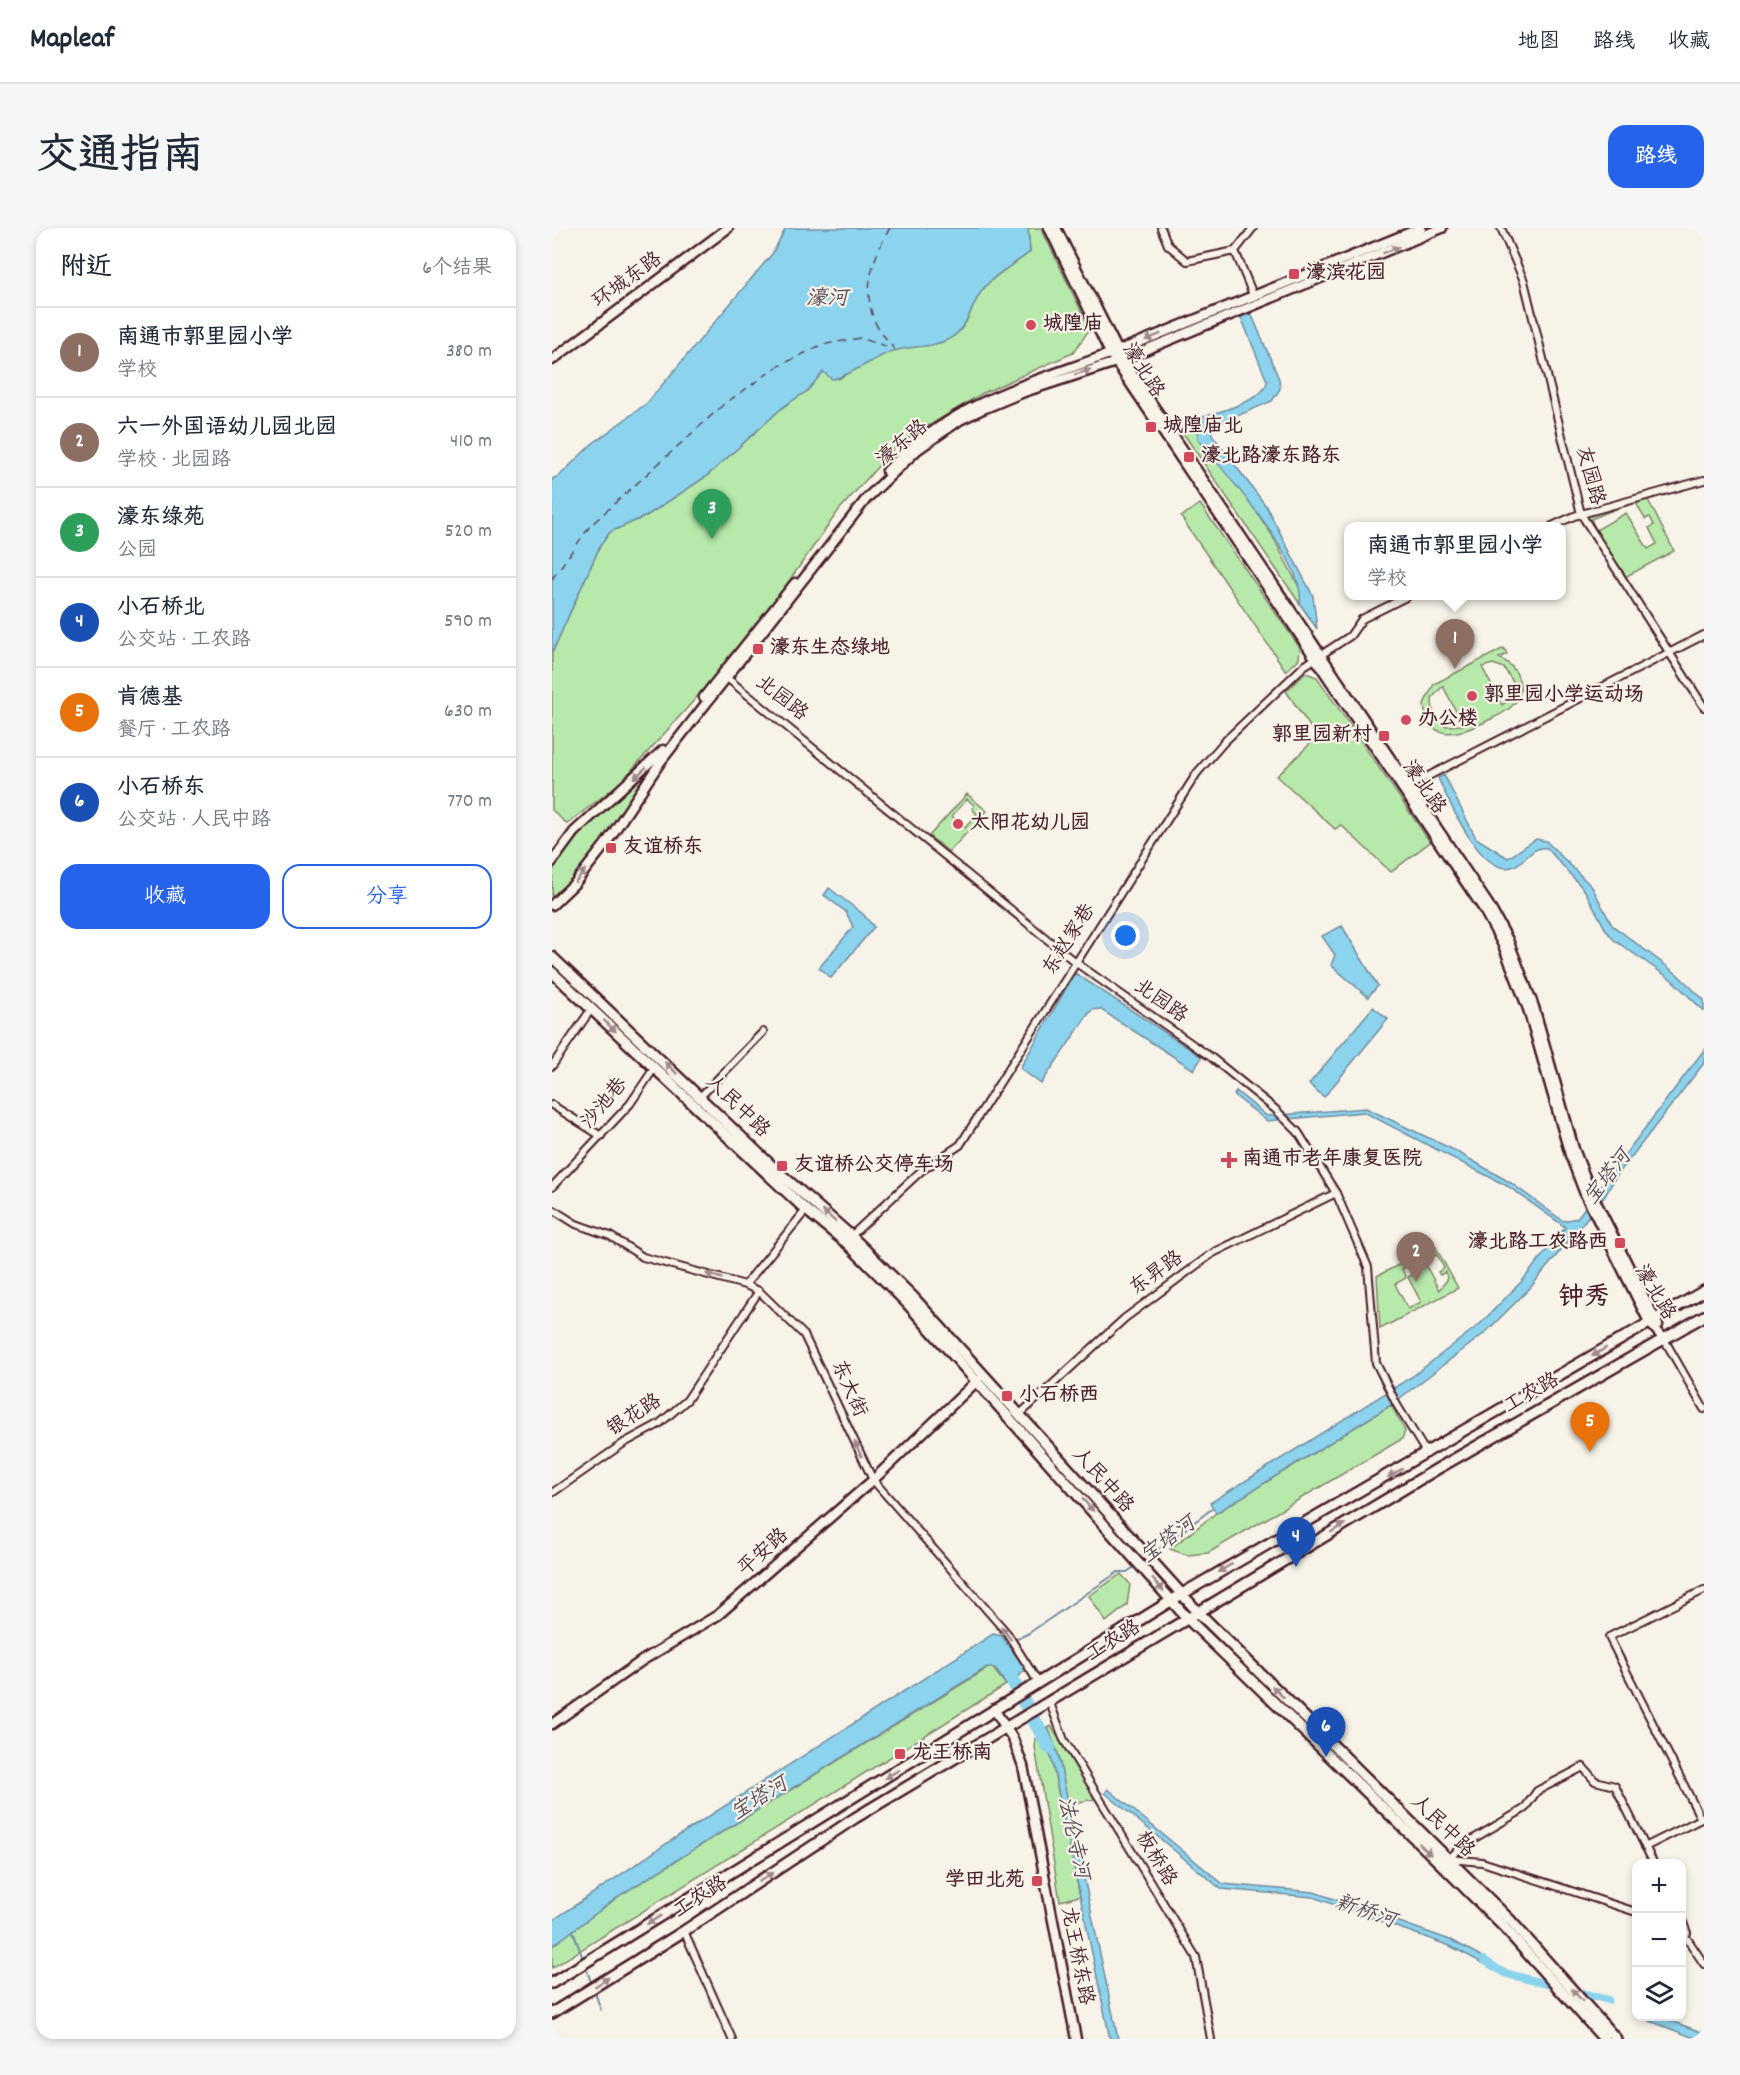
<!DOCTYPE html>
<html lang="zh">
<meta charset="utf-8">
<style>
:root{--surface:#fff;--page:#f6f6f7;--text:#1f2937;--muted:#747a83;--line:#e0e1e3;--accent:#2563eb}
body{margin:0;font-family:Dekko,"LXGW WenKai TC",sans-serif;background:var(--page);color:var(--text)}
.controls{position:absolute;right:18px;bottom:18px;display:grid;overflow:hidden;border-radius:12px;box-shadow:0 3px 9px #0003}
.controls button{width:54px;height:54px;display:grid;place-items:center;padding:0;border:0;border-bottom:2px solid var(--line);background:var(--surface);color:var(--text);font:30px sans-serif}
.you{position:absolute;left:574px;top:708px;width:21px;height:21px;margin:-15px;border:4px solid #fff;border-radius:50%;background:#1a73e8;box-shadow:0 0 0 9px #1a73e833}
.badge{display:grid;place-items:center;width:39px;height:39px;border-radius:50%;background:var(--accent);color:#fff;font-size:20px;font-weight:700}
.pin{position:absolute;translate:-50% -50px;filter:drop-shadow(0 2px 3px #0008)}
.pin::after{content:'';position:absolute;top:32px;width:21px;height:18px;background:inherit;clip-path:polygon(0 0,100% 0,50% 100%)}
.popup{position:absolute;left:792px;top:294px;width:222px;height:78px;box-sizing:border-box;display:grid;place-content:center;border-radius:12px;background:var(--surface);filter:drop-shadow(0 2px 4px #0005);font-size:20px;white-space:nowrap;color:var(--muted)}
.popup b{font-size:22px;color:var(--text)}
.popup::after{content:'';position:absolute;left:50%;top:100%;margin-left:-12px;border:12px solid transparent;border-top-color:var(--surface)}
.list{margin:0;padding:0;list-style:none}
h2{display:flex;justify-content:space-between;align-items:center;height:78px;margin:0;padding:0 24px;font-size:26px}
h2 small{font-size:20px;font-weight:400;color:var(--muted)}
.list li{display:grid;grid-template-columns:39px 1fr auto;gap:18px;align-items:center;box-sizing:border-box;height:90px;padding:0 24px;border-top:2px solid var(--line)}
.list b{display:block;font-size:22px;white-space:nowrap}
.list p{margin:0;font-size:20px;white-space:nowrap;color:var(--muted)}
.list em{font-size:20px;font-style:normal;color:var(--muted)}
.actions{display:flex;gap:12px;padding:18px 24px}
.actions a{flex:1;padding:14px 0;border:2px solid var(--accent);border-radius:18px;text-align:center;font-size:21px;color:var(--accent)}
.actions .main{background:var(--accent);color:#fff}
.icon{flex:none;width:33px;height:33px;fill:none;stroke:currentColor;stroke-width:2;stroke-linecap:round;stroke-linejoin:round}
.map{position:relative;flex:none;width:1152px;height:1811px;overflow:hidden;border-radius:18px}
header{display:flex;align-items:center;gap:36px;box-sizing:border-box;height:84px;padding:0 30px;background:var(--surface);border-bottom:2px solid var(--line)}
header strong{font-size:28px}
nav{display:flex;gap:33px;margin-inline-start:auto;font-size:21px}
.intro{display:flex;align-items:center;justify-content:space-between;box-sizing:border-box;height:144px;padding:0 36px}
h1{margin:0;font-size:42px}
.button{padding:15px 27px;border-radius:18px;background:var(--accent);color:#fff;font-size:21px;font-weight:700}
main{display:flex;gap:36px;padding:0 36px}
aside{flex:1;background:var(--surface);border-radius:18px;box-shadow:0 3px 9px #0003}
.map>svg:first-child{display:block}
.green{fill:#b7e9aa;stroke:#80846a;stroke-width:1.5;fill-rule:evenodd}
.water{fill:#8cd3ed;stroke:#728b9f;stroke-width:1.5}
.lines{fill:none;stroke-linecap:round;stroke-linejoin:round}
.stream{stroke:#728b9f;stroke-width:2}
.canal{stroke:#8cd3ed;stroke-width:8}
.river{stroke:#8cd3ed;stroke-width:14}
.ferry{stroke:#5a4c5c;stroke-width:1.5;stroke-dasharray:8 6;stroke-linecap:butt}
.street-casing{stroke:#4a1f2b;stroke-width:10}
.secondary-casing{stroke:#4a1f2b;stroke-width:13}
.primary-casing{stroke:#4a1f2b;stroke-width:14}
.street{stroke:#f7f3e8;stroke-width:6}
.secondary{stroke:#f7f3e8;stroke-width:8}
.primary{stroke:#f7f3e8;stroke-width:9}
.oneway{fill:#a0898a}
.poi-dot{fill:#d1495b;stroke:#f7f3e8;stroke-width:2}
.labels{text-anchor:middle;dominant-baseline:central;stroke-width:4.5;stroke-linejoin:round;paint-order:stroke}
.poi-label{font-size:20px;font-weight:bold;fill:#4a1f2b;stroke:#f7f3e8;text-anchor:start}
.street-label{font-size:20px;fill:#4a1f2b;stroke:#f7f3e8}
.water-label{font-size:21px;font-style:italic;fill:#5a4c5c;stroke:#f7f3e8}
.district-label{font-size:26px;font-weight:bold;fill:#4a1f2b;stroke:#f7f3e8}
</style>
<header>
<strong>Mapleaf</strong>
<nav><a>地图</a><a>路线</a><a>收藏</a></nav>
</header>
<div class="intro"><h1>交通指南</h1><a class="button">路线</a></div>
<main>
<aside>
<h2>附近<small>6个结果</small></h2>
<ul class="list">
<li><span class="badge" style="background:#8d6e63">1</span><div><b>南通市郭里园小学</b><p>学校</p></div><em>380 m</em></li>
<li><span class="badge" style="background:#8d6e63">2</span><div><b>六一外国语幼儿园北园</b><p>学校 · 北园路</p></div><em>410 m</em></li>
<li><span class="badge" style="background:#2e9e5b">3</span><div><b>濠东绿苑</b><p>公园</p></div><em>520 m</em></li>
<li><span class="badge" style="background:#1a4fb4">4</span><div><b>小石桥北</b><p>公交站 · 工农路</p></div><em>590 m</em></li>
<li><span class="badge" style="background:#e8710a">5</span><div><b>肯德基</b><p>餐厅 · 工农路</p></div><em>630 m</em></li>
<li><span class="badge" style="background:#1a4fb4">6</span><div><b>小石桥东</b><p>公交站 · 人民中路</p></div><em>770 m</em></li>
</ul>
<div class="actions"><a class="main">收藏</a><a>分享</a></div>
</aside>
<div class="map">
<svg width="1152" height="1811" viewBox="0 0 1152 1811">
<rect width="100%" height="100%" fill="#f7f3e8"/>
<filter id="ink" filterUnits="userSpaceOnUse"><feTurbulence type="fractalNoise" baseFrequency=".0167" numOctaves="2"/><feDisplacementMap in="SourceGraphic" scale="12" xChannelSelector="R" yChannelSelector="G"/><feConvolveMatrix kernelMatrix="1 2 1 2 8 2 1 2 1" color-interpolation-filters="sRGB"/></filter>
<g filter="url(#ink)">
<path class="green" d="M476 0H489L538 101 521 125 431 165 346 216 287 282 230 363 153 460 68 555 15 596 0 582V425L48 318 58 304 94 288 155 248 231 179 255 163 271 144 287 151C303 140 325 125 344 121 363 118 380 120 398 110 416 101 418 80 428 65 440 47 462 37 478 24Z
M651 189 646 199 654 221 690 262 720 307 750 365 748 376 627 199Z
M1094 268 1122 323 1073 349 1032 284ZM1083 273 1093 291 1098 289 1102 297 1097 300 1105 316 1096 321 1074 285 1044 302 1039 291Z
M648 276 748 420 747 431 734 443 629 289Z
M952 420 955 426 947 430C966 438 977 462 959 479 952 486 940 490 931 495 906 507 875 515 872 476L882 456ZM941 436 952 440 961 454 958 470 950 477 930 439ZM891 458 911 497H910L894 498 881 487 880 470Z
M754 445 765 449 878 614 839 644 789 597 783 601 725 548 765 509 734 463Z
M83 553 88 557C62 598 36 638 0 671 0 662 0 651 1 643 10 618 62 571 83 553Z
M415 566 435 583 397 624 377 608ZM415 571 422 577 420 581 425 586 413 600 400 588Z
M883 1018 906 1060 828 1101 825 1048ZM876 1024 879 1029 885 1027 892 1040 886 1044 888 1047 894 1044 895 1052 887 1062 873 1036 859 1043 860 1047 856 1049 869 1074 856 1081 843 1056 854 1050 850 1041Z
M839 1177 853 1203 850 1211 656 1325 635 1327 618 1321 664 1285Z
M569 1346 578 1356 575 1377 554 1394 537 1368Z
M439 1438 454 1457 0 1740V1718L70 1666Z
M499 1498 543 1571 516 1576 506 1526 496 1500Z
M489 1504 499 1529 528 1668 508 1673 483 1519 484 1509Z"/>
<path class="water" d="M234 0H476L478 24C462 37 440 47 429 64 418 80 416 99 399 110 378 122 354 116 333 126 321 132 290 151 280 151L271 144 255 163 231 179 155 248 94 288 58 304 48 318 0 425V251L7 248 40 216 95 175 220 26Z
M699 85 727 151 728 161 720 173 662 198 659 202 661 208 714 278 761 368 765 401 748 376C755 333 672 245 646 211V199L651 189C668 183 713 173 715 153L689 89Z
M892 547 924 610 956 630 984 611 994 613 1040 659 1060 697 1125 746 1152 772V783L1120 752 1062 712 1054 702 1033 663 995 620C980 617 973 635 960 639 928 648 896 571 886 550Z
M277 660 311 686 322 699 279 750 267 740 301 699 294 684 272 667Z
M790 698 826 758 816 769 779 737 783 727 770 708Z
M523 745 650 829 642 842 548 781 540 782 535 788 489 856 468 840Z
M821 779 836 791 772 869 757 856Z
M1152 822V835L1063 950 1053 968 978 1060 933 1105 839 1177 664 1285 658 1275 861 1148 928 1096 971 1052 1013 999 957 959 812 884 715 893 682 867 684 863 715 888 814 880 902 922 959 955 1011 993 1025 990Z
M441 1406 450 1408 474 1442 454 1457 443 1440H434L70 1666 0 1718V1693L126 1608Z
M496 1500 506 1526 566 1811H558L499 1529 489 1504Z
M556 1561 671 1656 762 1664 901 1713 940 1734 938 1739 898 1718 761 1669 669 1661 553 1565Z
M1085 1788 1109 1789 1152 1805V1811H1145Z"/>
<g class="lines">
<path class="stream" d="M599 1327 661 1280
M455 1416 477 1405 566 1344H575L585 1337
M21 1703 31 1731
M33 1737 40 1757
M42 1762 49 1782"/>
<path class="canal" d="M932 1732 952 1745 1007 1759
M1019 1762 1056 1772"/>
<path class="river" d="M453 1439 497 1519"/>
<path class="ferry" d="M338 0C321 28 308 66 325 98 329 106 337 113 342 121
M0 351 38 298 171 177 225 139 269 117 308 110 343 121"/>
<g class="street-casing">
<path id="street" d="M609 0 616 17 635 33 683 23
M701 0 683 23 702 69
M949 0 972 53 1029 286 1152 479
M1000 298 1022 288 1152 252
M175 450 523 734 660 830 723 881 746 904 784 965 816 1039 824 1135 845 1177 875 1226
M855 559 1152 407
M0 838 40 780
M148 869 211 804
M0 877 49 908
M0 959 78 876 103 839
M0 981 24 996 58 1008 91 1029 193 1057 207 1063 252 1107 321 1252 455 1405 486 1454
M299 1008 369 943 408 917 645 545 673 513 752 438 798 408 810 391 856 368
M193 1057 254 982
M1112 1111 1152 1181
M467 1187 573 1090 661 1025 784 965
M0 1265 72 1215 107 1196 135 1172 207 1063
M498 1475 512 1512 644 1729 659 1811
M1149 1591 1057 1409 1152 1362
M1093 1619 1151 1590
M897 1631 930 1634 1084 1684
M895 1633 911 1617 972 1581 985 1563 1031 1539 1043 1553 1063 1558 1102 1636
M1130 1692 1135 1705
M132 1703 180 1811
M1130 1703 1152 1736"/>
</g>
<g class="secondary-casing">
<path id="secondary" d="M497 0 558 125 931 680 951 717 976 781 1018 927 1033 966 1097 1094 1112 1111
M504 0 570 131 936 676 956 712 982 779 1022 921 1038 962 1106 1097
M0 132 176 0
M335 243C406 168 488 154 578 118 675 79 772 39 869 0
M152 469 243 355
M0 634 22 604 111 522
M0 677 23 655 53 617 109 533 315 270 365 222 408 192 431 181 472 164 564 134 890 0
M442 1481 461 1511 471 1538 524 1811
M0 1496 91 1432 166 1387 321 1252 426 1152"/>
</g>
<g class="primary-casing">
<path id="primary" d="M0 729 225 943 299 1008 361 1069 646 1384 958 1692 1064 1811
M0 744 254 982 296 1016 355 1075 635 1390 890 1637 951 1698 1052 1811
M0 1755 630 1366 1152 1063
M0 1785 132 1703 303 1590 885 1241 1152 1088"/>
</g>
<use href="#street" class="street"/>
<use href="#secondary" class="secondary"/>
<use href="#primary" class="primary"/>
</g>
<defs><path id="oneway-solid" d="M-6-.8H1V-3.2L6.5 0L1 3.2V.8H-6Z" transform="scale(1.5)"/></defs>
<g class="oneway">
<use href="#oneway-solid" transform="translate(839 22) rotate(-22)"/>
<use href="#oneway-solid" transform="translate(601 109) rotate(158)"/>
<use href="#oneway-solid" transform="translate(531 144) rotate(-17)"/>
<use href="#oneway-solid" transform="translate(88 545) rotate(138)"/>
<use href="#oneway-solid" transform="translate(28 648) rotate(-52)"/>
<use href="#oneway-solid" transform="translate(58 798) rotate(43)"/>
<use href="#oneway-solid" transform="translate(119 840) rotate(-136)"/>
<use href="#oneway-solid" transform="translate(277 988) rotate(-139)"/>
<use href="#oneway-solid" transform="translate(162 1048) rotate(-164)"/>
<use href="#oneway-solid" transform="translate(1047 1124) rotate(149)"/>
<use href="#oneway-solid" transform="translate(306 1221) rotate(-116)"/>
<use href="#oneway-solid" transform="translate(843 1245) rotate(150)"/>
<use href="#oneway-solid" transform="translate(536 1277) rotate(48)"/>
<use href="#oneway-solid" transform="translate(786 1300) rotate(-31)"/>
<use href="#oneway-solid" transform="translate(673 1340) rotate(150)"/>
<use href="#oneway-solid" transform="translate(606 1357) rotate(49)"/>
<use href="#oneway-solid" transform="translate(454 1405) rotate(-127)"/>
<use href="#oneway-solid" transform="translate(726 1464) rotate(-135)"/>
<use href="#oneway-solid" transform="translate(340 1546) rotate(149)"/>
<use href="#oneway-solid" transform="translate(873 1621) rotate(44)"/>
<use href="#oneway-solid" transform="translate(214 1649) rotate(-33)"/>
<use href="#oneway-solid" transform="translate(102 1692) rotate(148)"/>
<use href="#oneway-solid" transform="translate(50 1754) rotate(-32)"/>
<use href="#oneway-solid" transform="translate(1025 1767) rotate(-132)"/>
</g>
</g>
<g class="poi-dot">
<rect x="736" y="40" width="12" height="12" rx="3"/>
<circle cx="479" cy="97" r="6"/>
<rect x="593" y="193" width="12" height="12" rx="3"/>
<rect x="631" y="223" width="12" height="12" rx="3"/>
<rect x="200" y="415" width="12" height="12" rx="3"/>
<circle cx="920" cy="468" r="6"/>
<circle cx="854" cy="492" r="6"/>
<rect x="826" y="502" width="12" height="12" rx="3"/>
<circle cx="406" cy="596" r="6"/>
<rect x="53" y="614" width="12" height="12" rx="3"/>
<path d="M674 923h6v6h6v6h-6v6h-6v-6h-6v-6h6z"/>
<rect x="224" y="932" width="12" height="12" rx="3"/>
<rect x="1062" y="1009" width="12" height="12" rx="3"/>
<rect x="449" y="1162" width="12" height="12" rx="3"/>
<rect x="342" y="1520" width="12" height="12" rx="3"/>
<rect x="479" y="1647" width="12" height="12" rx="3"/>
</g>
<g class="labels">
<g class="poi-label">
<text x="754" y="46">濠滨花园</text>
<text x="491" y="97">城隍庙</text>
<text x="611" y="199">城隍庙北</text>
<text x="649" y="229">濠北路濠东路东</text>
<text x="218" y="421">濠东生态绿地</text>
<text x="932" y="468">郭里园小学运动场</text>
<text x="866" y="492">办公楼</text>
<text x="820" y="508" text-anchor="end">郭里园新村</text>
<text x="418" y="596">太阳花幼儿园</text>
<text x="71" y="620">友谊桥东</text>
<text x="690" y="932">南通市老年康复医院</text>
<text x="242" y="938">友谊桥公交停车场</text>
<text x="1056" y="1015" text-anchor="end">濠北路工农路西</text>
<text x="467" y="1168">小石桥西</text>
<text x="360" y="1526">龙王桥南</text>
<text x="473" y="1653" text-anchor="end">学田北苑</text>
</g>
<g class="street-label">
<text transform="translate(76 53) rotate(-36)">环城东路</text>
<text transform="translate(590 143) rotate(58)">濠北路</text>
<text transform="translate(351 216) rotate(-40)">濠东路</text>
<text transform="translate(1037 248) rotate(75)">友园路</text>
<text transform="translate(229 471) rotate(38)">北园路</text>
<text transform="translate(871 560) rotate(55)">濠北路</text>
<text transform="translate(518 712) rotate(-58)">东赵家巷</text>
<text transform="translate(608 774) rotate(35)">北园路</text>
<text transform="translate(53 876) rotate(-50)">沙池巷</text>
<text transform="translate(185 879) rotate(44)">人民中路</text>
<text transform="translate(605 1046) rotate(-36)">东昇路</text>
<text transform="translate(1102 1065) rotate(59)">濠北路</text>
<text transform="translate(296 1161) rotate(66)">东大街</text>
<text transform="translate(980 1166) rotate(-30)">工农路</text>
<text transform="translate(83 1188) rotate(-33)">银花路</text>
<text transform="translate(550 1253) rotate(48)">人民中路</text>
<text transform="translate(212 1325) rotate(-42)">平安路</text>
<text transform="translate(562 1414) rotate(-32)">工农路</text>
<text transform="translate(890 1599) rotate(44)">人民中路</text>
<text transform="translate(603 1631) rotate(59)">板桥路</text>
<text transform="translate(149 1670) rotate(-33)">工农路</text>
<text transform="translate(524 1728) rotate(79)">龙王桥东路</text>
</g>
<g class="water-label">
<text x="275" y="72">濠河</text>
<text transform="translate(1057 950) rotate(-52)">宝塔河</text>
<text transform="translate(617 1313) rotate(-37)">宝塔河</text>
<text transform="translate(208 1572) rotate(-32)">宝塔河</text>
<text transform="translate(520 1610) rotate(78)">法伦寺河</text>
<text transform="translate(813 1685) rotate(19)">新桥河</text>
</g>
<g class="district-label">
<text x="1032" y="1070">钟秀</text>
</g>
</g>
</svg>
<div class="controls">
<button>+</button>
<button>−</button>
<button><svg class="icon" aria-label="layers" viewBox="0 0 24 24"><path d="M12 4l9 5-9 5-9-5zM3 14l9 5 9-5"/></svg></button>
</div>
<div class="you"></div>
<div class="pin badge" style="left:903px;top:441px;background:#8d6e63">1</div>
<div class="popup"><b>南通市郭里园小学</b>学校</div>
<div class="pin badge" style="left:864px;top:1054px;background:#8d6e63">2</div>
<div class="pin badge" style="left:160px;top:311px;background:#2e9e5b">3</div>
<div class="pin badge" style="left:744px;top:1339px;background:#1a4fb4">4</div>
<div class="pin badge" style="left:1038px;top:1224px;background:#e8710a">5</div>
<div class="pin badge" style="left:774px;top:1529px;background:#1a4fb4">6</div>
</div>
</main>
